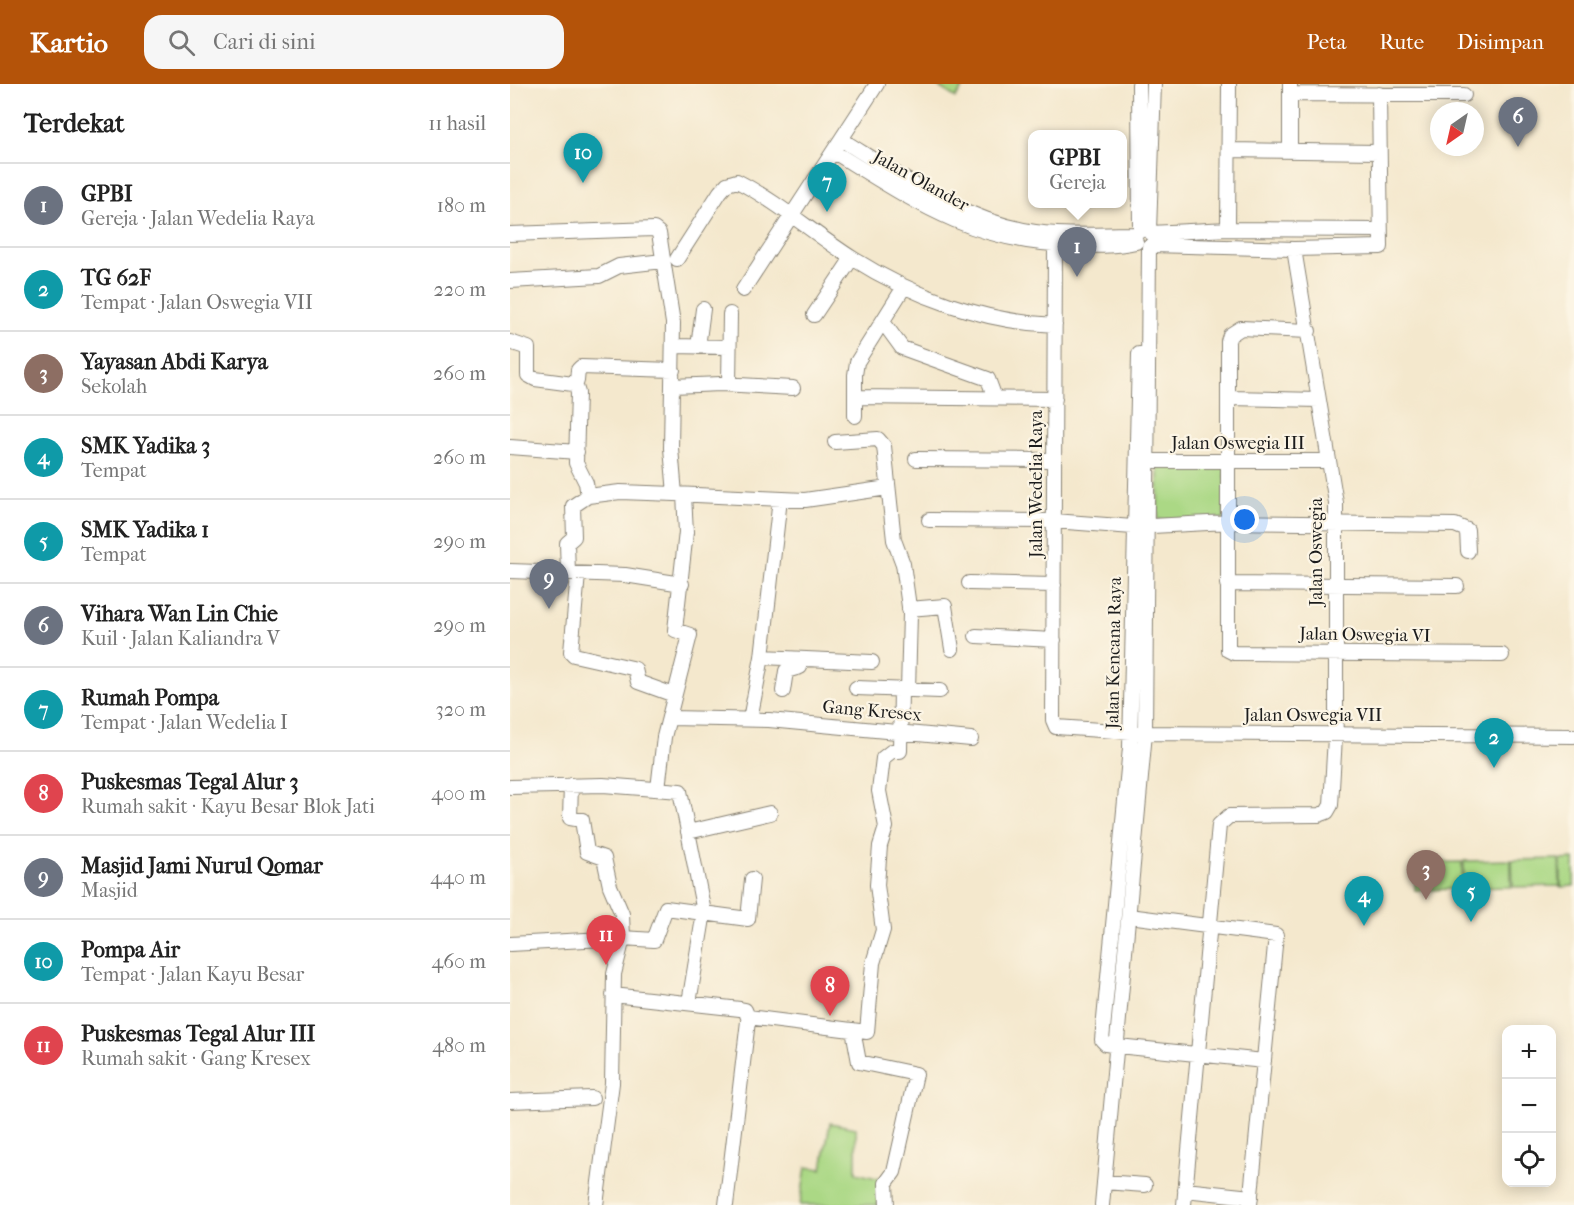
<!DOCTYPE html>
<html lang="id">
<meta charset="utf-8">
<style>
:root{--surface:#fff;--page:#f6f6f6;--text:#222;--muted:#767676;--line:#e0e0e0;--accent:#b45309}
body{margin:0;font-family:"IM FELL French Canon",serif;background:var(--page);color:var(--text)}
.controls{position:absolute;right:18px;bottom:18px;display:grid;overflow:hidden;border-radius:12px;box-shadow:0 3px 15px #0003}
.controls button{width:54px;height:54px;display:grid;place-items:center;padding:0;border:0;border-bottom:2px solid var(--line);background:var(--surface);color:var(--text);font:30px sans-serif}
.compass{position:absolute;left:920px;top:18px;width:54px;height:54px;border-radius:50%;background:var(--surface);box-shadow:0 3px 15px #0003;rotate:214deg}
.you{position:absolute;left:735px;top:436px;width:21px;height:21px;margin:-15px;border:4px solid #fff;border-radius:50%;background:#1a73e8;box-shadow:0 0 0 9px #1a73e833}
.badge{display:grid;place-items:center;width:39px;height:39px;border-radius:50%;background:var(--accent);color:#fff;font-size:20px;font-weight:700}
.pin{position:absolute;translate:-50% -50px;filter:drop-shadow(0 2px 3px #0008)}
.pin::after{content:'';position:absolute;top:32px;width:21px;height:18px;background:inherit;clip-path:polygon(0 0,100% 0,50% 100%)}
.popup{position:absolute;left:518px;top:46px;width:99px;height:78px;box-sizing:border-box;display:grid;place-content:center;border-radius:12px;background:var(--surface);filter:drop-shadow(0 2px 4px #0005);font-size:20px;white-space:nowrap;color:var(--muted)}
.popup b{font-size:22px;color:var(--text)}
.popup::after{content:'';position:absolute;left:50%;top:100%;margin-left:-12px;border:12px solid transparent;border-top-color:var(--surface)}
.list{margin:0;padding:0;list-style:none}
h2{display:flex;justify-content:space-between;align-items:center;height:78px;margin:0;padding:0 24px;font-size:26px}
h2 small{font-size:20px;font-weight:400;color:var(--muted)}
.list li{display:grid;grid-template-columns:39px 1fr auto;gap:18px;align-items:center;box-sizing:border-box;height:84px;padding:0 24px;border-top:2px solid var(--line)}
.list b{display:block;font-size:22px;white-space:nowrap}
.list p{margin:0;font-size:20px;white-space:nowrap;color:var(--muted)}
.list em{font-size:20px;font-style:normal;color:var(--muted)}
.icon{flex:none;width:33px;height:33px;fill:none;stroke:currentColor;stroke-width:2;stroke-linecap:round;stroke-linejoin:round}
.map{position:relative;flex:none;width:1064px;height:1121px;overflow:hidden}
header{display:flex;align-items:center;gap:36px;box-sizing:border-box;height:84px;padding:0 30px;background:var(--accent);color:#fff}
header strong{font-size:28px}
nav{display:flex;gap:33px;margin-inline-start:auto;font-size:21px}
.search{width:420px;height:54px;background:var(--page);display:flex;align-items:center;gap:15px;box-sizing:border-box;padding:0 21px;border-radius:18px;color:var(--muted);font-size:22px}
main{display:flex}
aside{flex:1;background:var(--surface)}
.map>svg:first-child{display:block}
.green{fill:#abd885;stroke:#647a50;stroke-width:1.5}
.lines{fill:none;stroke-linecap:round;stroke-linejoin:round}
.minor-casing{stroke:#888274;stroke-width:16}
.minor{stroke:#fff;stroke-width:14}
.labels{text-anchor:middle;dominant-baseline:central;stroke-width:4.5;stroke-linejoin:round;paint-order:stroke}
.street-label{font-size:18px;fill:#1c1c1c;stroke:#fcf5e5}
</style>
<header>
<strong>Kartio</strong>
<div class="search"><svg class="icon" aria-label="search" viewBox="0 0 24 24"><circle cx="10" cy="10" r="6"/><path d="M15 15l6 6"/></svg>Cari di sini</div>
<nav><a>Peta</a><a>Rute</a><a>Disimpan</a></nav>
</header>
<main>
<aside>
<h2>Terdekat<small>11 hasil</small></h2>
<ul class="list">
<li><span class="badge" style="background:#6b7280">1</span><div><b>GPBI</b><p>Gereja · Jalan Wedelia Raya</p></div><em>180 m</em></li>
<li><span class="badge" style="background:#0f9aa8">2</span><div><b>TG 62F</b><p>Tempat · Jalan Oswegia VII</p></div><em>220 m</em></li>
<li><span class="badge" style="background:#8d6e63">3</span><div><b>Yayasan Abdi Karya</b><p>Sekolah</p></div><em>260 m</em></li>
<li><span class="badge" style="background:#0f9aa8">4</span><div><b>SMK Yadika 3</b><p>Tempat</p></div><em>260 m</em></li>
<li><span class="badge" style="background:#0f9aa8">5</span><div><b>SMK Yadika 1</b><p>Tempat</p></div><em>290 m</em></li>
<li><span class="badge" style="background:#6b7280">6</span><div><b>Vihara Wan Lin Chie</b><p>Kuil · Jalan Kaliandra V</p></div><em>290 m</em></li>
<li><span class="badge" style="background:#0f9aa8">7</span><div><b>Rumah Pompa</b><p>Tempat · Jalan Wedelia I</p></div><em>320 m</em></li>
<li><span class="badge" style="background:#e0444e">8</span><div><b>Puskesmas Tegal Alur 3</b><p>Rumah sakit · Kayu Besar Blok Jati</p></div><em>400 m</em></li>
<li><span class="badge" style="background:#6b7280">9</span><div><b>Masjid Jami Nurul Qomar</b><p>Masjid</p></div><em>440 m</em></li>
<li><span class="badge" style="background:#0f9aa8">10</span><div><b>Pompa Air</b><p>Tempat · Jalan Kayu Besar</p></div><em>460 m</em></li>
<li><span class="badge" style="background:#e0444e">11</span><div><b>Puskesmas Tegal Alur III</b><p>Rumah sakit · Gang Kresex</p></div><em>480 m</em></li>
</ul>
</aside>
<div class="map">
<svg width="1064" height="1121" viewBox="0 0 1064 1121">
<rect width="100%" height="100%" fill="#fcf5e5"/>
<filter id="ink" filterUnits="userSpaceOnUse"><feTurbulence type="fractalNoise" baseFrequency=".0167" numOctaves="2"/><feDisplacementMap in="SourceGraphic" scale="12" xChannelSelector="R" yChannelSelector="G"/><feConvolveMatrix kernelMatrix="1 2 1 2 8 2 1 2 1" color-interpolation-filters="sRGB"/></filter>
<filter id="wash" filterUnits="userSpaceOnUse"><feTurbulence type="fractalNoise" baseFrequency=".008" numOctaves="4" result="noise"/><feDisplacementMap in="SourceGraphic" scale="24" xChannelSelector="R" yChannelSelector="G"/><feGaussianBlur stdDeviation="1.35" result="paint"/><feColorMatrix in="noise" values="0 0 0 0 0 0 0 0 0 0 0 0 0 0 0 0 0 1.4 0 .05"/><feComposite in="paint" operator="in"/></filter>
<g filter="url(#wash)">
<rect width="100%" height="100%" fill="#f4e8cd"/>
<path class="green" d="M424 0H455L446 14Z
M648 379 715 382 714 436H648Z
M1049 775 1050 802 1003 803 1002 776Z
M1064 775V802L1051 803V776Z
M1001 776V803L954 804V777Z
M952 778V805L905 806V779Z
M320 1039 346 1044V1089L375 1096 374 1121H290L296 1083 312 1085Z"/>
</g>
<g filter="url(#ink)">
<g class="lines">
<g class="minor-casing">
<path id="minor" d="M629 0 630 147
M780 0V67
M780 10 954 11
M332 56C393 94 453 137 525 148 558 153 593 150 626 150
M719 66 869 68
M324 68C405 118 463 159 562 161 584 162 604 163 626 158
M718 145 719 0
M639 147 644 0
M641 149 718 145 870 146
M0 150 144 145 149 149 163 239 161 364 165 410 295 416 378 404
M545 161 543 636 546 643 635 649 1064 652
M642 161 784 165 871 163 869 10
M167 175 210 108 217 100 227 97C268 118 303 149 342 174 402 212 473 238 545 241
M0 197 89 192 109 182 153 177
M233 206 367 0
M304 231 342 174
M373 238 392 264 478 295 485 314
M799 247 731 244 720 251 718 257V566L724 569 992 571
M0 258 18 264V291L25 295 63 300 67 297 68 286 71 283 163 286
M163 262 218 263
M188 263 193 225
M629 270 620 664 592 956 596 960 608 962 754 977
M219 300 220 230
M162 302 211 300 283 304
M345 313 545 315
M718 314 809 316
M345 332V291L347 278 394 203
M325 358 368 355 374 362 384 456 393 480 400 530 398 606
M0 363 67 368
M406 375 544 376
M637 377H819
M78 412 110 408 165 410
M419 436 544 437 636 444 642 442 717 438 945 441 957 446 958 467
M0 487 115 491 172 500
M58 489 57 459 64 453 63 422 78 412 76 399 66 379 68 309 65 299
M68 490 61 568 64 571 122 584 125 585 128 598 164 611
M459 499 544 501
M717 500 947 502
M399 525 435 522 442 565
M466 552 544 556
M252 573 270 415
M346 604 430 607
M273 607 276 587 290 583 291 575
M160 634 259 636 461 655
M240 635 252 573 362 578
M61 701 60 734 72 736 77 768 94 774 100 802 112 830 113 854 104 890 102 999 86 1121
M0 703 93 701 170 707 194 828 179 919
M148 705 154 653 180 551 165 546 176 448 174 411
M178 748 260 729
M619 832 766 851 740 1121
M0 860 113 854 144 856 156 824 238 835 242 795
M103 911 230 925 235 926 238 933 357 948 363 879 373 846 367 801 370 762 376 743 369 707 373 674 382 667H390L391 605
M343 946 349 978 406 990 384 1088 376 1099 377 1121
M0 1017 82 1014
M594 1098 635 1101
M675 1106 741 1113
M216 1121 238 937
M592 1121 635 649 639 163
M674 1121 709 741 719 732 809 731 817 728 821 721 826 636V419L784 165"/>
</g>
<use href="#minor" class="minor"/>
</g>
</g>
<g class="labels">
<g class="street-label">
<text transform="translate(411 97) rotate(29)">Jalan Olander</text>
<text x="728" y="359">Jalan Oswegia III</text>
<text transform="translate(526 400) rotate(-90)">Jalan Wedelia Raya</text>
<text transform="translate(806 468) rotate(-90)">Jalan Oswegia</text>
<text transform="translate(855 551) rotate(1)">Jalan Oswegia VI</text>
<text transform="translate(604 569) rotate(-89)">Jalan Kencana Raya</text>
<text transform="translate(362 627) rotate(5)">Gang Kresex</text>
<text x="803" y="631">Jalan Oswegia VII</text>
</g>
</g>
</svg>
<div class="controls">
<button>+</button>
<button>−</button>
<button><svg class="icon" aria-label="locate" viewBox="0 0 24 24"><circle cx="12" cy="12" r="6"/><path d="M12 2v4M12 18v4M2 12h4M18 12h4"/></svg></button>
</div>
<svg class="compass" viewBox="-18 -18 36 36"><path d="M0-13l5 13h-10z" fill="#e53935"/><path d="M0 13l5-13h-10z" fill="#767676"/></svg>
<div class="you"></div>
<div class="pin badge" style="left:567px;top:193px;background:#6b7280">1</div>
<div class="popup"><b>GPBI</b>Gereja</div>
<div class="pin badge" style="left:984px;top:684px;background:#0f9aa8">2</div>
<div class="pin badge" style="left:916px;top:816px;background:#8d6e63">3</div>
<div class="pin badge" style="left:854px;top:842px;background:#0f9aa8">4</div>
<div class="pin badge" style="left:961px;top:838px;background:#0f9aa8">5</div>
<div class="pin badge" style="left:1008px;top:63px;background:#6b7280">6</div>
<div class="pin badge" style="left:317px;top:128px;background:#0f9aa8">7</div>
<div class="pin badge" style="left:320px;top:932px;background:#e0444e">8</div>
<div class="pin badge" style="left:39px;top:525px;background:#6b7280">9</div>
<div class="pin badge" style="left:73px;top:99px;background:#0f9aa8">10</div>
<div class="pin badge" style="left:96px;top:881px;background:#e0444e">11</div>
</div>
</main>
